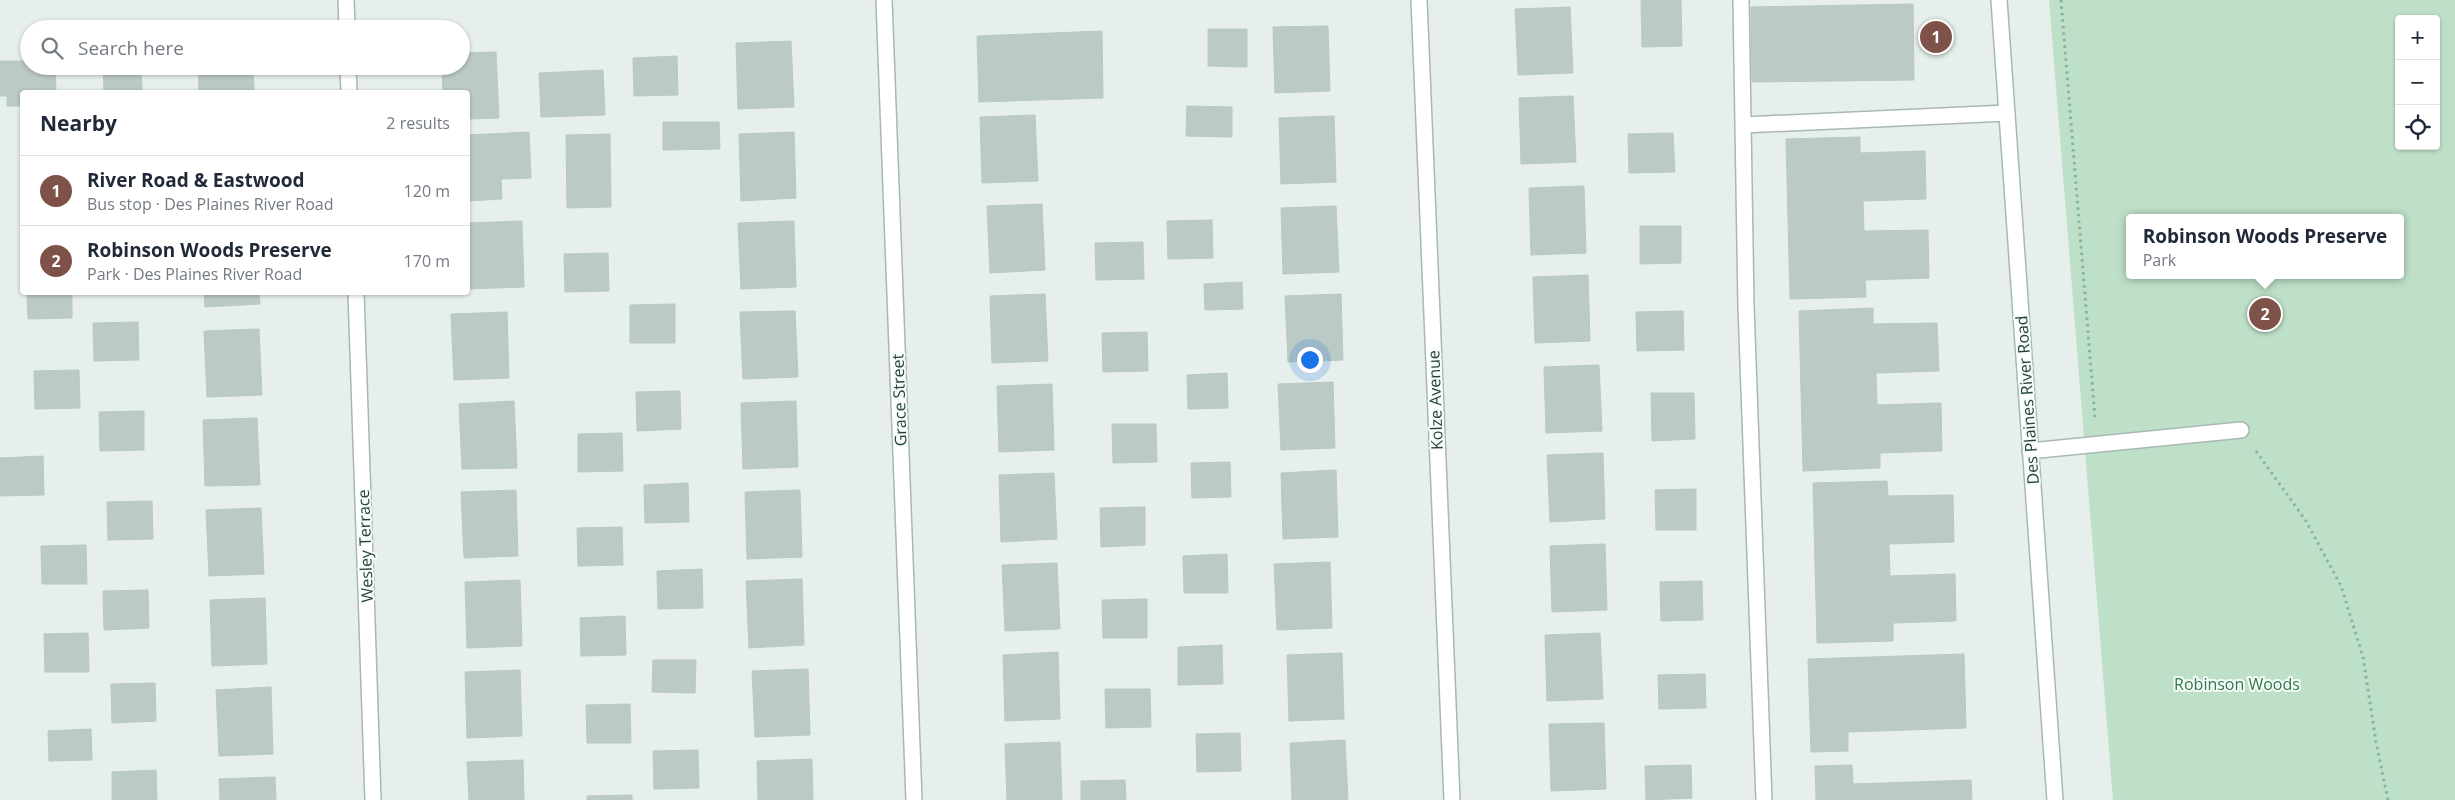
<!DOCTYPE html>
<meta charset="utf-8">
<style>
:root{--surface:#fff;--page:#f2f2f3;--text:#1f2937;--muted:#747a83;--line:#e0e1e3;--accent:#7f5249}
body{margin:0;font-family:"Open Sans",sans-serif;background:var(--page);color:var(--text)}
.controls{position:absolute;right:15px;top:15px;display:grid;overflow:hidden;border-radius:5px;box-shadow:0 1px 4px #0004}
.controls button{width:45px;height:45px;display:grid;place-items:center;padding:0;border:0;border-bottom:1px solid var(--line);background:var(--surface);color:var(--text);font:25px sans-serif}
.you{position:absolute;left:1309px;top:359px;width:18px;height:18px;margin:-12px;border:4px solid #fff;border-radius:50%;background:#1a73e8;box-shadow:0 0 0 8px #1a73e833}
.badge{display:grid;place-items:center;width:32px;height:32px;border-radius:50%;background:var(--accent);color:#fff;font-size:16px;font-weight:700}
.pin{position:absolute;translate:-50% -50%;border:2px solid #fff;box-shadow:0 1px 5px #0006}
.popup{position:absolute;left:2126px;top:214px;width:278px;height:65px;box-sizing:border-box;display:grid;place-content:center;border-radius:5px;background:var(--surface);filter:drop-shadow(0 1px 4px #0005);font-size:16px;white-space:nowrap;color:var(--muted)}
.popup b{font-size:19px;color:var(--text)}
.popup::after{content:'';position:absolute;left:50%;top:100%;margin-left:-10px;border:10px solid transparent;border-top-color:var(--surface)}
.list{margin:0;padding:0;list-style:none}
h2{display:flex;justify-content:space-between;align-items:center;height:65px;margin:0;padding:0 20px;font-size:21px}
h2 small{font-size:16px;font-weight:400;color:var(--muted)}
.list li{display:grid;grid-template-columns:32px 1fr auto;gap:15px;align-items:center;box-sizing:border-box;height:70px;padding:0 20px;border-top:1px solid var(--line)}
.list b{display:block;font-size:19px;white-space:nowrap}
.list p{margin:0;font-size:16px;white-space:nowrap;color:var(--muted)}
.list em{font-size:16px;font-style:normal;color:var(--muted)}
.icon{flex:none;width:28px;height:28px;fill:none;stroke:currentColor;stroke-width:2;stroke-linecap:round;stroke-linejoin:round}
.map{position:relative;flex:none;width:2455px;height:800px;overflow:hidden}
.search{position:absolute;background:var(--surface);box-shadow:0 1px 4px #0004;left:20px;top:20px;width:450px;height:55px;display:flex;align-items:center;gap:12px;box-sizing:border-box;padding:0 18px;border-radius:28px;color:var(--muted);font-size:19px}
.panel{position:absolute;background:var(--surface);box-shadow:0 1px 4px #0004;left:20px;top:90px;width:450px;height:205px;border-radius:5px}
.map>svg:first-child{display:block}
.green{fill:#bfe0c8;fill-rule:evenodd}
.building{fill:#bbcac4;stroke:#b8c9c2}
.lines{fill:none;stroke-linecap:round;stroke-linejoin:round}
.lane-casing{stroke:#a8b8b2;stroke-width:18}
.street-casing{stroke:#a8b8b2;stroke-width:18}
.secondary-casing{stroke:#a4bbb3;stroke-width:18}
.path{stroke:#86b3a5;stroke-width:3;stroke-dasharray:2.5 4;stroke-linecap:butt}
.lane{stroke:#fff;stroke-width:15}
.street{stroke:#fff;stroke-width:15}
.secondary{stroke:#fff;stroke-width:15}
.labels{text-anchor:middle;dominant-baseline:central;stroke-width:4;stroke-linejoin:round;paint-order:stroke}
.street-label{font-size:16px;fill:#24423a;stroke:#f7fbf9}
.park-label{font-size:16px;fill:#2d7a4b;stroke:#f7fbf9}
</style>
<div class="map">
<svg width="2455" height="800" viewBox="0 0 2455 800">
<rect width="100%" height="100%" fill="#e6efeb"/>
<path class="green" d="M2049 0H2455V800H2113ZM2399 19H2436V146H2399ZM2130 218H2400V275H2130Z"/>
<path class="building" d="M1641 0H1681L1682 46 1642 47Z
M1913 4 1914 80 1752 82 1751 7Z
M1570 7 1573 73 1518 75 1515 9Z
M1328 26 1330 91 1275 93 1273 27Z
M1208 29H1247V67L1208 66Z
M1102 31 1103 98 979 102 977 36Z
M791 41 794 107 738 109 736 43Z
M496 52 499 118 468 119V92H443L442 66H461V53Z
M677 56 678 95 634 96 633 58Z
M0 61H29V66H55L56 92H22V106H7V96H0Z
M103 66H141L142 92H104Z
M198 66H253L254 92H199Z
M603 70 605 115 541 117 539 73Z
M1573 96 1576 162 1521 164 1519 98Z
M1187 106 1232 107V137L1186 136Z
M1035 115 1038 181 982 183 980 117Z
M1334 116 1336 182 1281 184 1279 118Z
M663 122H719L720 149 663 150Z
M529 132 531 178 501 179 502 199 468 201V135Z
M794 132 796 198 741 201 739 134Z
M1673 133 1675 172 1629 173 1628 134Z
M610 134 611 207 567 208 566 135Z
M1860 137V153L1925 151 1926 199 1863 201 1864 231 1928 230 1929 278 1865 280 1866 297 1790 299 1786 139Z
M1584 186 1586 253 1531 255 1529 188Z
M1042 204 1045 270 990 273 987 206Z
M1336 206 1339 272 1283 274 1281 208Z
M1212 220 1213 258 1168 259 1167 221Z
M522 221 524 287 468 289V223Z
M794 221 796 287 741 289 738 223Z
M1640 226H1681V263L1640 264Z
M1143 242 1144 279 1096 280 1095 243Z
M608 253 609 291 565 292 564 254Z
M1588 275 1590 341 1535 343 1533 277Z
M1242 282 1243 309 1205 310 1204 284Z
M27 292H72V318L28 319Z
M204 292H259L260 304 205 307Z
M1045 294 1048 361 992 363 990 296Z
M1341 294 1343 360 1288 362 1285 296Z
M675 304V343H630V305Z
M1873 308V324L1937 323 1939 371 1876 373 1877 405 1941 403 1942 451 1880 453V468L1803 471 1799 311Z
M795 311 798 377 743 379 740 312Z
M1683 311 1684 350 1637 351 1636 312Z
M507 312 509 378 454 380 451 314Z
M138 322 139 360 94 361 93 323Z
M259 329 262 395 207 397 204 331Z
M1147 332 1148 371 1103 372 1102 333Z
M1599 365 1602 431 1546 433 1544 367Z
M79 370 80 408 35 409 34 371Z
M1227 373 1228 408 1188 409 1187 375Z
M1333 382 1335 448 1281 450 1278 384Z
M1052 384 1054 450 999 452 997 386Z
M680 391 681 429 637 431 636 392Z
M1651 393H1694L1695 439 1652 441Z
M514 401 517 468 462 469 459 404Z
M796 401 798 467 743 469 741 403Z
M144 411V450L100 451 99 412Z
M257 418 260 485 205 486 203 420Z
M1112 424H1156L1157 462 1113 463Z
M622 433 623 471 578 472V434Z
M1603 453 1605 519 1550 522 1547 455Z
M43 456 44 495 0 496V458Z
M1230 462 1231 497 1192 498 1191 463Z
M1336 470 1338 537 1283 539 1281 473Z
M1054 473 1057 539 1001 542 999 475Z
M1887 481 1888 496 1953 495 1954 542 1889 544 1890 576 1955 574 1956 621 1893 623V641L1817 643 1813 483Z
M688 483 689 522 645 523 644 485Z
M1696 489V530H1656L1655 490Z
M516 490 518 556 464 558 461 492Z
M800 490 802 557 747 559 745 492Z
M152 501 153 539 108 540 107 502Z
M1145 507V545L1101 547 1100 508Z
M261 508 264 574 209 576 206 510Z
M622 527 623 565 578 566 577 528Z
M1605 544 1607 610 1552 612 1550 546Z
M86 545 87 584H42L41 546Z
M1227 554 1228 593H1184L1183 556Z
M1330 562 1332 628 1277 630 1274 564Z
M1057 563 1060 629 1005 631 1002 565Z
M702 569 703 608 658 609 657 571Z
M802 579 804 645 749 648 746 581Z
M520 580 522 646 467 648 465 582Z
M1702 581 1703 620 1661 621 1660 582Z
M148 590 149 628 104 630 103 591Z
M265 598 267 664 212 666 210 600Z
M1147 599V638H1103L1102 600Z
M625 616 626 655 581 656 580 618Z
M88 633 89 672H45L44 634Z
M1600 633 1603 699 1547 701 1545 635Z
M1222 645 1223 684 1178 685V647Z
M1058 652 1060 719 1005 721 1003 655Z
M1342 653 1344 719 1289 721 1287 655Z
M1964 654 1966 728 1848 732V751L1811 752 1808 659Z
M653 660H696L695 693 652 692Z
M808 669 810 735 755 737 752 671Z
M520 670 522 736 467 738 465 672Z
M1705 674 1706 708 1659 709 1658 675Z
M155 683 156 721 112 723 111 684Z
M271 687 273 754 219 756 216 690Z
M1105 689H1150L1151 727 1106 728Z
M630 704 631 743H587L586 705Z
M1604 723 1606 789 1551 791 1549 724Z
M91 729 92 760 49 761 48 731Z
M1240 733 1241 771 1197 772 1196 734Z
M1345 740 1348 800H1292L1290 743Z
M1060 742 1062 800H1007L1005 744Z
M698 750 699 788 654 789 653 751Z
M812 759 813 800H758L757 761Z
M523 760 524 800H469L467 762Z
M1691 765 1692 798 1646 800 1645 766Z
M1852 765 1853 784 1971 780 1972 800H1816L1815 766Z
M156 770 157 800H112V772Z
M275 777 276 800H220L219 779Z
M1125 780 1126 800H1081V781Z
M632 795V800H587V796Z"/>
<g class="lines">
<g class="lane-casing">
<path id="lane" d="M1741 0 1746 307 1764 800
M1743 125 2007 113
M2030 451 2241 430"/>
</g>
<g class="street-casing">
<path id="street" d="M346 0 347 29
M884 0 914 800
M1419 0 1452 800
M348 66 349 92
M356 292 373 800"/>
</g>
<g class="secondary-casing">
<path id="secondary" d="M1999 0 2055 800"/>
</g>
<path class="path" d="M2061 0 2095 418
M2256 451 2306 521 2341 586 2363 657 2376 742 2388 800"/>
<use href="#lane" class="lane"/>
<use href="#street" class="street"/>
<use href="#secondary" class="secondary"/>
</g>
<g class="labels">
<g class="street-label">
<text transform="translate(899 400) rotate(-92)">Grace Street</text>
<text transform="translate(1435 400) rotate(-92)">Kolze Avenue</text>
<text transform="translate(2027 400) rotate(-94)">Des Plaines River Road</text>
<text transform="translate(365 546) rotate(-92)">Wesley Terrace</text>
</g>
<g class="park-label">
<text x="2237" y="684">Robinson Woods</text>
</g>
</g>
</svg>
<div class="controls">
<button>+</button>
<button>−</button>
<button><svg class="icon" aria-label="locate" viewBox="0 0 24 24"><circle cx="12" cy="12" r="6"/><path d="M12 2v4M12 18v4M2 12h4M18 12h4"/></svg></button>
</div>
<div class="you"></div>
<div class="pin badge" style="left:1936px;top:37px">1</div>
<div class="pin badge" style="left:2265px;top:314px">2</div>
<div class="popup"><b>Robinson Woods Preserve</b>Park</div>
<div class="search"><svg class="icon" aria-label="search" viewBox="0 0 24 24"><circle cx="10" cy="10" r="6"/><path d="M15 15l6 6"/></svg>Search here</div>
<section class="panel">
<h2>Nearby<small>2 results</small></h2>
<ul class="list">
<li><span class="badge">1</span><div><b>River Road &amp; Eastwood</b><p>Bus stop · Des Plaines River Road</p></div><em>120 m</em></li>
<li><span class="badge">2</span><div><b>Robinson Woods Preserve</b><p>Park · Des Plaines River Road</p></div><em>170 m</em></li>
</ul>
</section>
</div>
